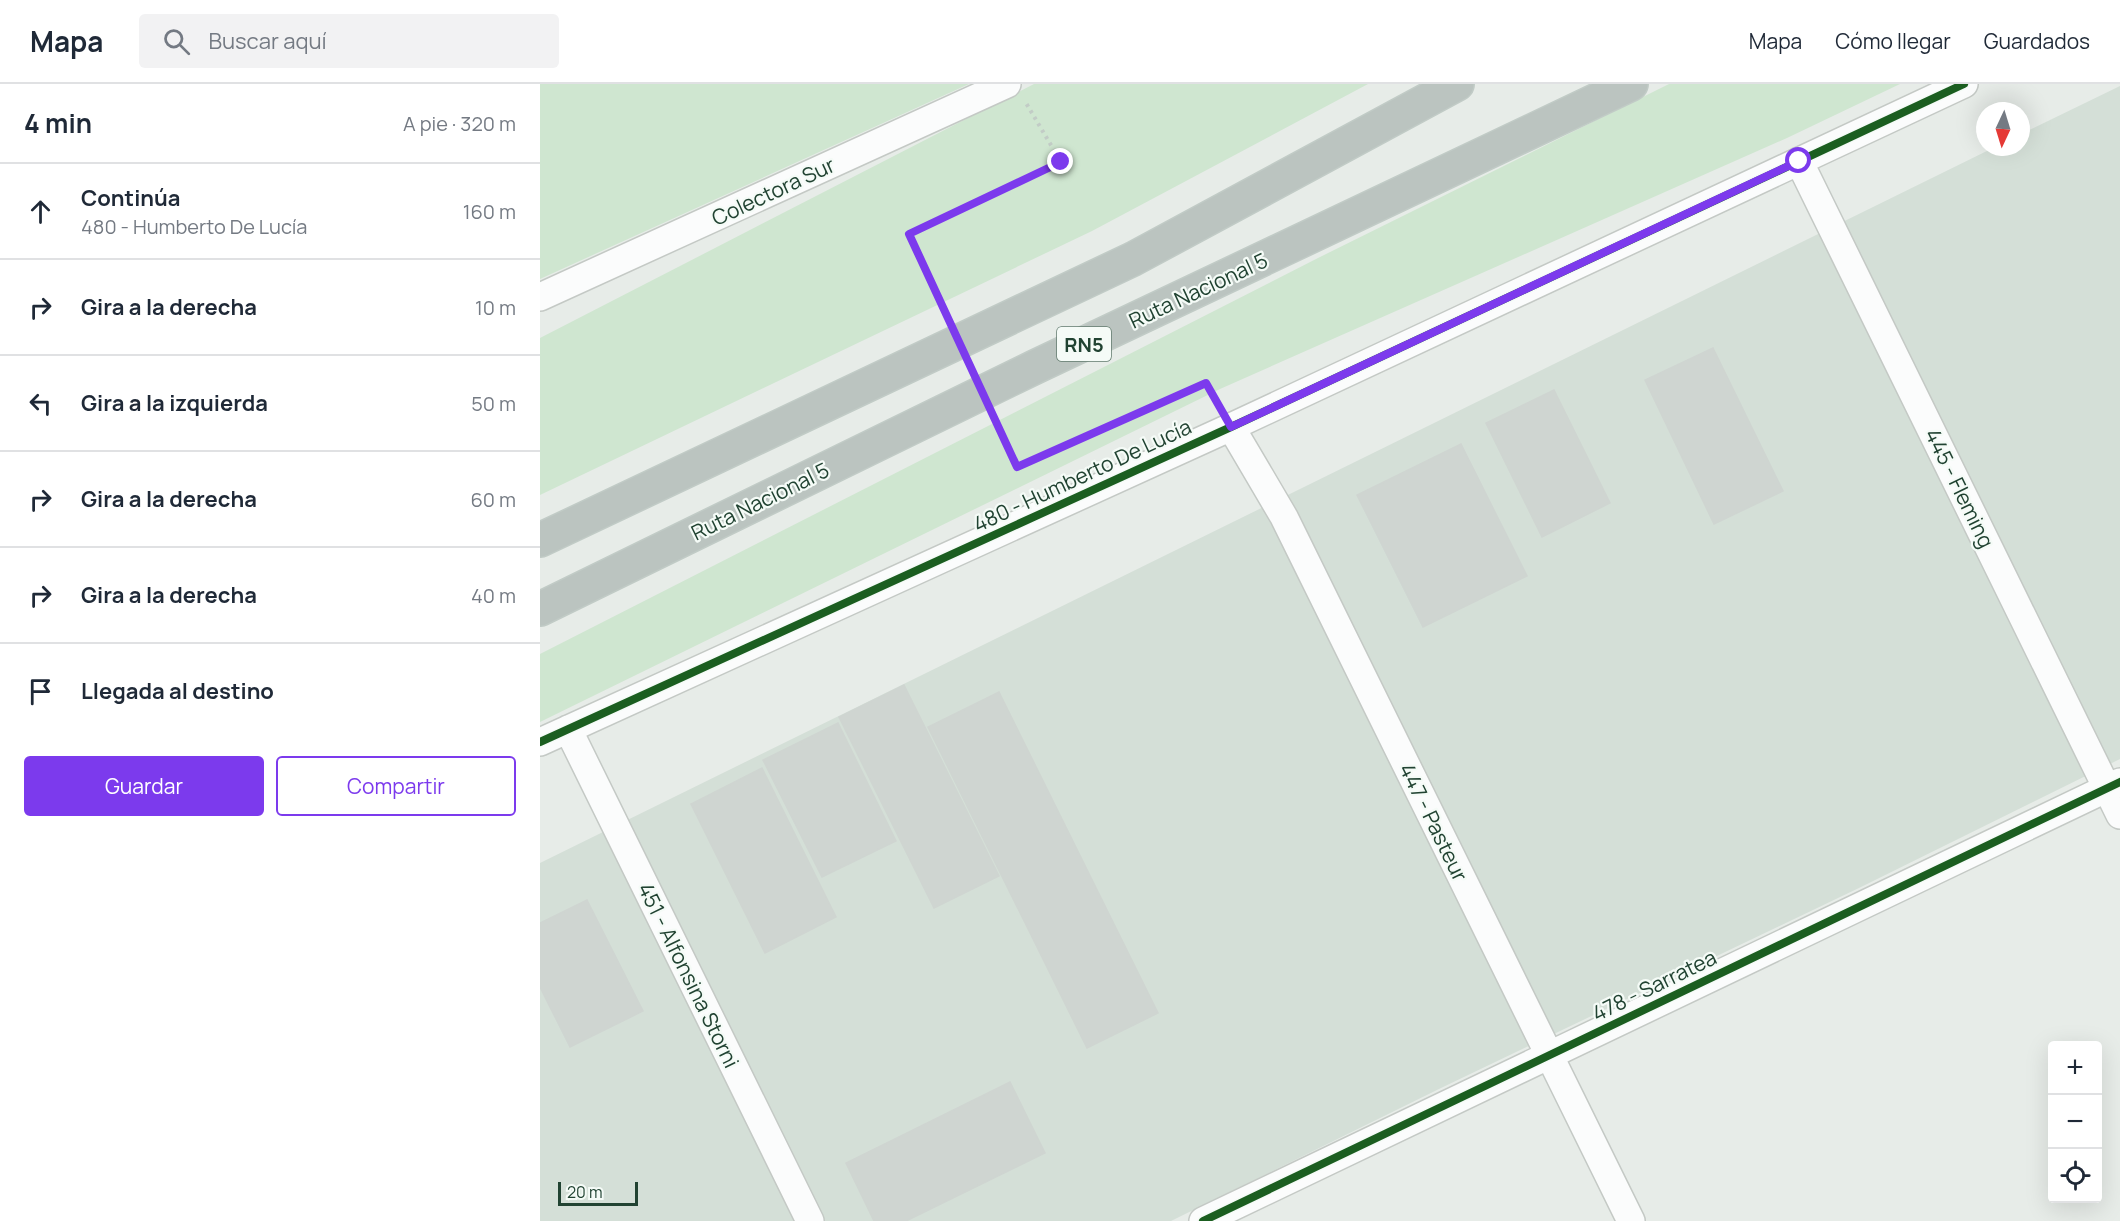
<!DOCTYPE html>
<html lang="es">
<meta charset="utf-8">
<style>
:root{--surface:#fff;--page:#f2f2f3;--text:#1f2937;--muted:#747a83;--line:#e0e1e3;--accent:#7c3aed}
body{margin:0;font-family:Manrope,sans-serif;background:var(--page);color:var(--text)}
.controls{position:absolute;right:18px;bottom:18px;display:grid;overflow:hidden;border-radius:6px;box-shadow:0 6px 24px #0002}
.controls button{width:54px;height:54px;display:grid;place-items:center;padding:0;border:0;border-bottom:2px solid var(--line);background:var(--surface);color:var(--text);font:30px sans-serif}
.compass{position:absolute;left:1436px;top:18px;width:54px;height:54px;border-radius:50%;background:var(--surface);box-shadow:0 6px 24px #0002;rotate:184deg}
.scale{position:absolute;left:18px;bottom:15px;width:80px;box-sizing:border-box;padding-left:6px;border:3px solid #214332;border-top:0;font-size:16px;line-height:21px;white-space:nowrap;color:#214332;-webkit-text-stroke:4px #f5fbf7;paint-order:stroke}
.stop{position:absolute;width:18px;height:18px;margin:-14px;border:4px solid #7c3aed;border-radius:50%;background:#fff}
.stop.end{background:#7c3aed;border-color:#fff;box-shadow:0 2px 6px #0008}
.list{margin:0;padding:0;list-style:none}
h2{display:flex;justify-content:space-between;align-items:center;height:78px;margin:0;padding:0 24px;font-size:26px}
h2 small{font-size:20px;font-weight:400;color:var(--muted)}
.list li{display:grid;grid-template-columns:39px 1fr auto;gap:18px;align-items:center;box-sizing:border-box;height:96px;padding:0 24px;border-top:2px solid var(--line)}
.list b{display:block;font-size:22px;white-space:nowrap}
.list p{margin:0;font-size:20px;white-space:nowrap;color:var(--muted)}
.list em{font-size:20px;font-style:normal;color:var(--muted)}
.actions{display:flex;gap:12px;padding:18px 24px}
.actions a{flex:1;padding:14px 0;border:2px solid var(--accent);border-radius:6px;text-align:center;font-size:21px;color:var(--accent)}
.actions .main{background:var(--accent);color:#fff}
.icon{flex:none;width:33px;height:33px;fill:none;stroke:currentColor;stroke-width:2;stroke-linecap:round;stroke-linejoin:round}
.map{position:relative;flex:none;width:1580px;height:1137px;overflow:hidden}
header{display:flex;align-items:center;gap:36px;box-sizing:border-box;height:84px;padding:0 30px;background:var(--surface);border-bottom:2px solid var(--line)}
header strong{font-size:28px}
nav{display:flex;gap:33px;margin-inline-start:auto;font-size:21px}
.search{width:420px;height:54px;background:var(--page);display:flex;align-items:center;gap:15px;box-sizing:border-box;padding:0 21px;border-radius:6px;color:var(--muted);font-size:22px}
main{display:flex}
aside{flex:1;background:var(--surface)}
.map>svg:first-child{display:block}
.built{fill:#d4dfd7}
.green{fill:#cfe6d0}
.building{fill:#cfd5d1;stroke:#cfd5d1;stroke-width:1.5}
.lines{fill:none;stroke-linecap:round;stroke-linejoin:round}
.minor-casing{stroke:#c4c9c5;stroke-width:30}
.highway-casing{stroke:#c1cbc6;stroke-width:36}
.path{stroke:#c2ccc6;stroke-width:4;stroke-dasharray:3 4.5;stroke-linecap:butt}
.minor{stroke:#fbfcfc;stroke-width:27}
.highway{stroke:#bbc4c0;stroke-width:33}
.path-bridge{stroke:#c2ccc6;stroke-width:4;stroke-dasharray:3 4.5;stroke-linecap:butt}
.cycleway-casing{stroke:#f5fbf7;stroke-width:11}
.cycleway{stroke:#1b5e20;stroke-width:8}
.route{stroke:#7c3aed;stroke-width:8}
.labels{text-anchor:middle;dominant-baseline:central;stroke-width:4.5;stroke-linejoin:round;paint-order:stroke}
.shield{fill:#f5fbf7;stroke:#617a6d;stroke-width:1.5}
.shield-label{font-size:20px;font-weight:bold;fill:#214332}
.street-label{font-size:21px;fill:#214332;stroke:#f5fbf7}
</style>
<header>
<strong>Mapa</strong>
<div class="search"><svg class="icon" aria-label="search" viewBox="0 0 24 24"><circle cx="10" cy="10" r="6"/><path d="M15 15l6 6"/></svg>Buscar aquí</div>
<nav><a>Mapa</a><a>Cómo llegar</a><a>Guardados</a></nav>
</header>
<main>
<aside>
<h2>4 min<small>A pie · 320 m</small></h2>
<ul class="list">
<li><svg class="icon" aria-label="ahead" viewBox="0 0 24 24"><path d="M12 20V5M6 11l6-6 6 6"/></svg><div><b>Continúa</b><p>480 - Humberto De Lucía</p></div><em>160 m</em></li>
<li><svg class="icon" aria-label="right" viewBox="0 0 24 24"><path d="M7 20v-9h11M14 6l5 5-5 5"/></svg><div><b>Gira a la derecha</b></div><em>10 m</em></li>
<li><svg class="icon" aria-label="left" viewBox="0 0 24 24"><path d="M17 20v-9H6M10 6l-5 5 5 5"/></svg><div><b>Gira a la izquierda</b></div><em>50 m</em></li>
<li><svg class="icon" aria-label="right" viewBox="0 0 24 24"><path d="M7 20v-9h11M14 6l5 5-5 5"/></svg><div><b>Gira a la derecha</b></div><em>60 m</em></li>
<li><svg class="icon" aria-label="right" viewBox="0 0 24 24"><path d="M7 20v-9h11M14 6l5 5-5 5"/></svg><div><b>Gira a la derecha</b></div><em>40 m</em></li>
<li><svg class="icon" aria-label="arrive" viewBox="0 0 24 24"><path d="M6 21V4h12l-3 4 3 4H6"/></svg><div><b>Llegada al destino</b></div></li>
</ul>
<div class="actions"><a class="main">Guardar</a><a>Compartir</a></div>
</aside>
<div class="map">
<svg width="1580" height="1137" viewBox="0 0 1580 1137">
<rect width="100%" height="100%" fill="#e7ece8"/>
<path class="built" d="M1580 2V675L1321 803 901 1004 631 1137H0V779L1455 63H1481V50Z"/>
<path class="green" d="M0 0H429L0 195Z
M494 0H828L552 147 0 411V254Z
M1129 0H1360L1247 54 680 305 0 638V570L778 174Z"/>
<path class="building" d="M1173 264 1243 407 1174 440 1105 296Z
M1014 306 1070 419 1002 453 946 339Z
M921 360 987 492 883 543 817 411Z
M364 601 459 792 394 824 299 633Z
M459 608 618 929 547 964 388 643Z
M298 639 356 757 282 793 223 676Z
M222 684 296 833 225 869 151 720Z
M47 816 103 927 30 963 0 903V839Z
M470 998 505 1069 366 1137H334L306 1079Z"/>
<g class="lines">
<g class="minor-casing">
<path id="minor" d="M1259 77 1580 731
M0 213 467 0
M691 343 744 433 1091 1137
M28 645 270 1137
M0 658 691 343 1424 0
M663 1137 1580 698"/>
</g>
<g class="highway-casing">
<path id="highway" d="M0 456 593 175 917 0
M0 525 495 283 1091 0"/>
</g>
<path class="path" d="M369 150 521 78 486 19
M477 383 666 299 678 319"/>
<use href="#minor" class="minor"/>
<use href="#highway" class="highway"/>
<path class="path-bridge" d="M369 150 477 383"/>
<g class="cycleway-casing">
<path id="cycleway" d="M0 658 691 343 1424 0
M663 1137 1580 698"/>
</g>
<use href="#cycleway" class="cycleway"/>
</g>
<g class="lines">
<path class="route" d="M521 78 369 150 477 383 666 299 691 343 1259 77"/>
</g>
<g class="labels">
<rect class="shield" x="517" y="243" width="54" height="34" rx="4.5"/>
<g class="shield-label">
<text x="544" y="260">RN5</text>
</g>
<g class="street-label">
<text transform="translate(233 107) rotate(-25)">Colectora Sur</text>
<text transform="translate(658 206) rotate(-25)">Ruta Nacional 5</text>
<text transform="translate(542 391) rotate(-25)">480 - Humberto De Lucía</text>
<text transform="translate(1420 404) rotate(64)">445 - Fleming</text>
<text transform="translate(220 417) rotate(-26)">Ruta Nacional 5</text>
<text transform="translate(894 738) rotate(64)">447 - Pasteur</text>
<text transform="translate(149 891) rotate(64)">451 - Alfonsina Storni</text>
<text transform="translate(1114 901) rotate(-26)">478 - Sarratea</text>
</g>
</g>
</svg>
<div class="controls">
<button>+</button>
<button>−</button>
<button><svg class="icon" aria-label="locate" viewBox="0 0 24 24"><circle cx="12" cy="12" r="6"/><path d="M12 2v4M12 18v4M2 12h4M18 12h4"/></svg></button>
</div>
<svg class="compass" viewBox="-18 -18 36 36"><path d="M0-13l5 13h-10z" fill="#e53935"/><path d="M0 13l5-13h-10z" fill="#747a83"/></svg>
<div class="scale">20 m</div>
<div class="stop" style="left:1259px;top:77px"></div>
<div class="stop end" style="left:521px;top:78px"></div>
</div>
</main>
